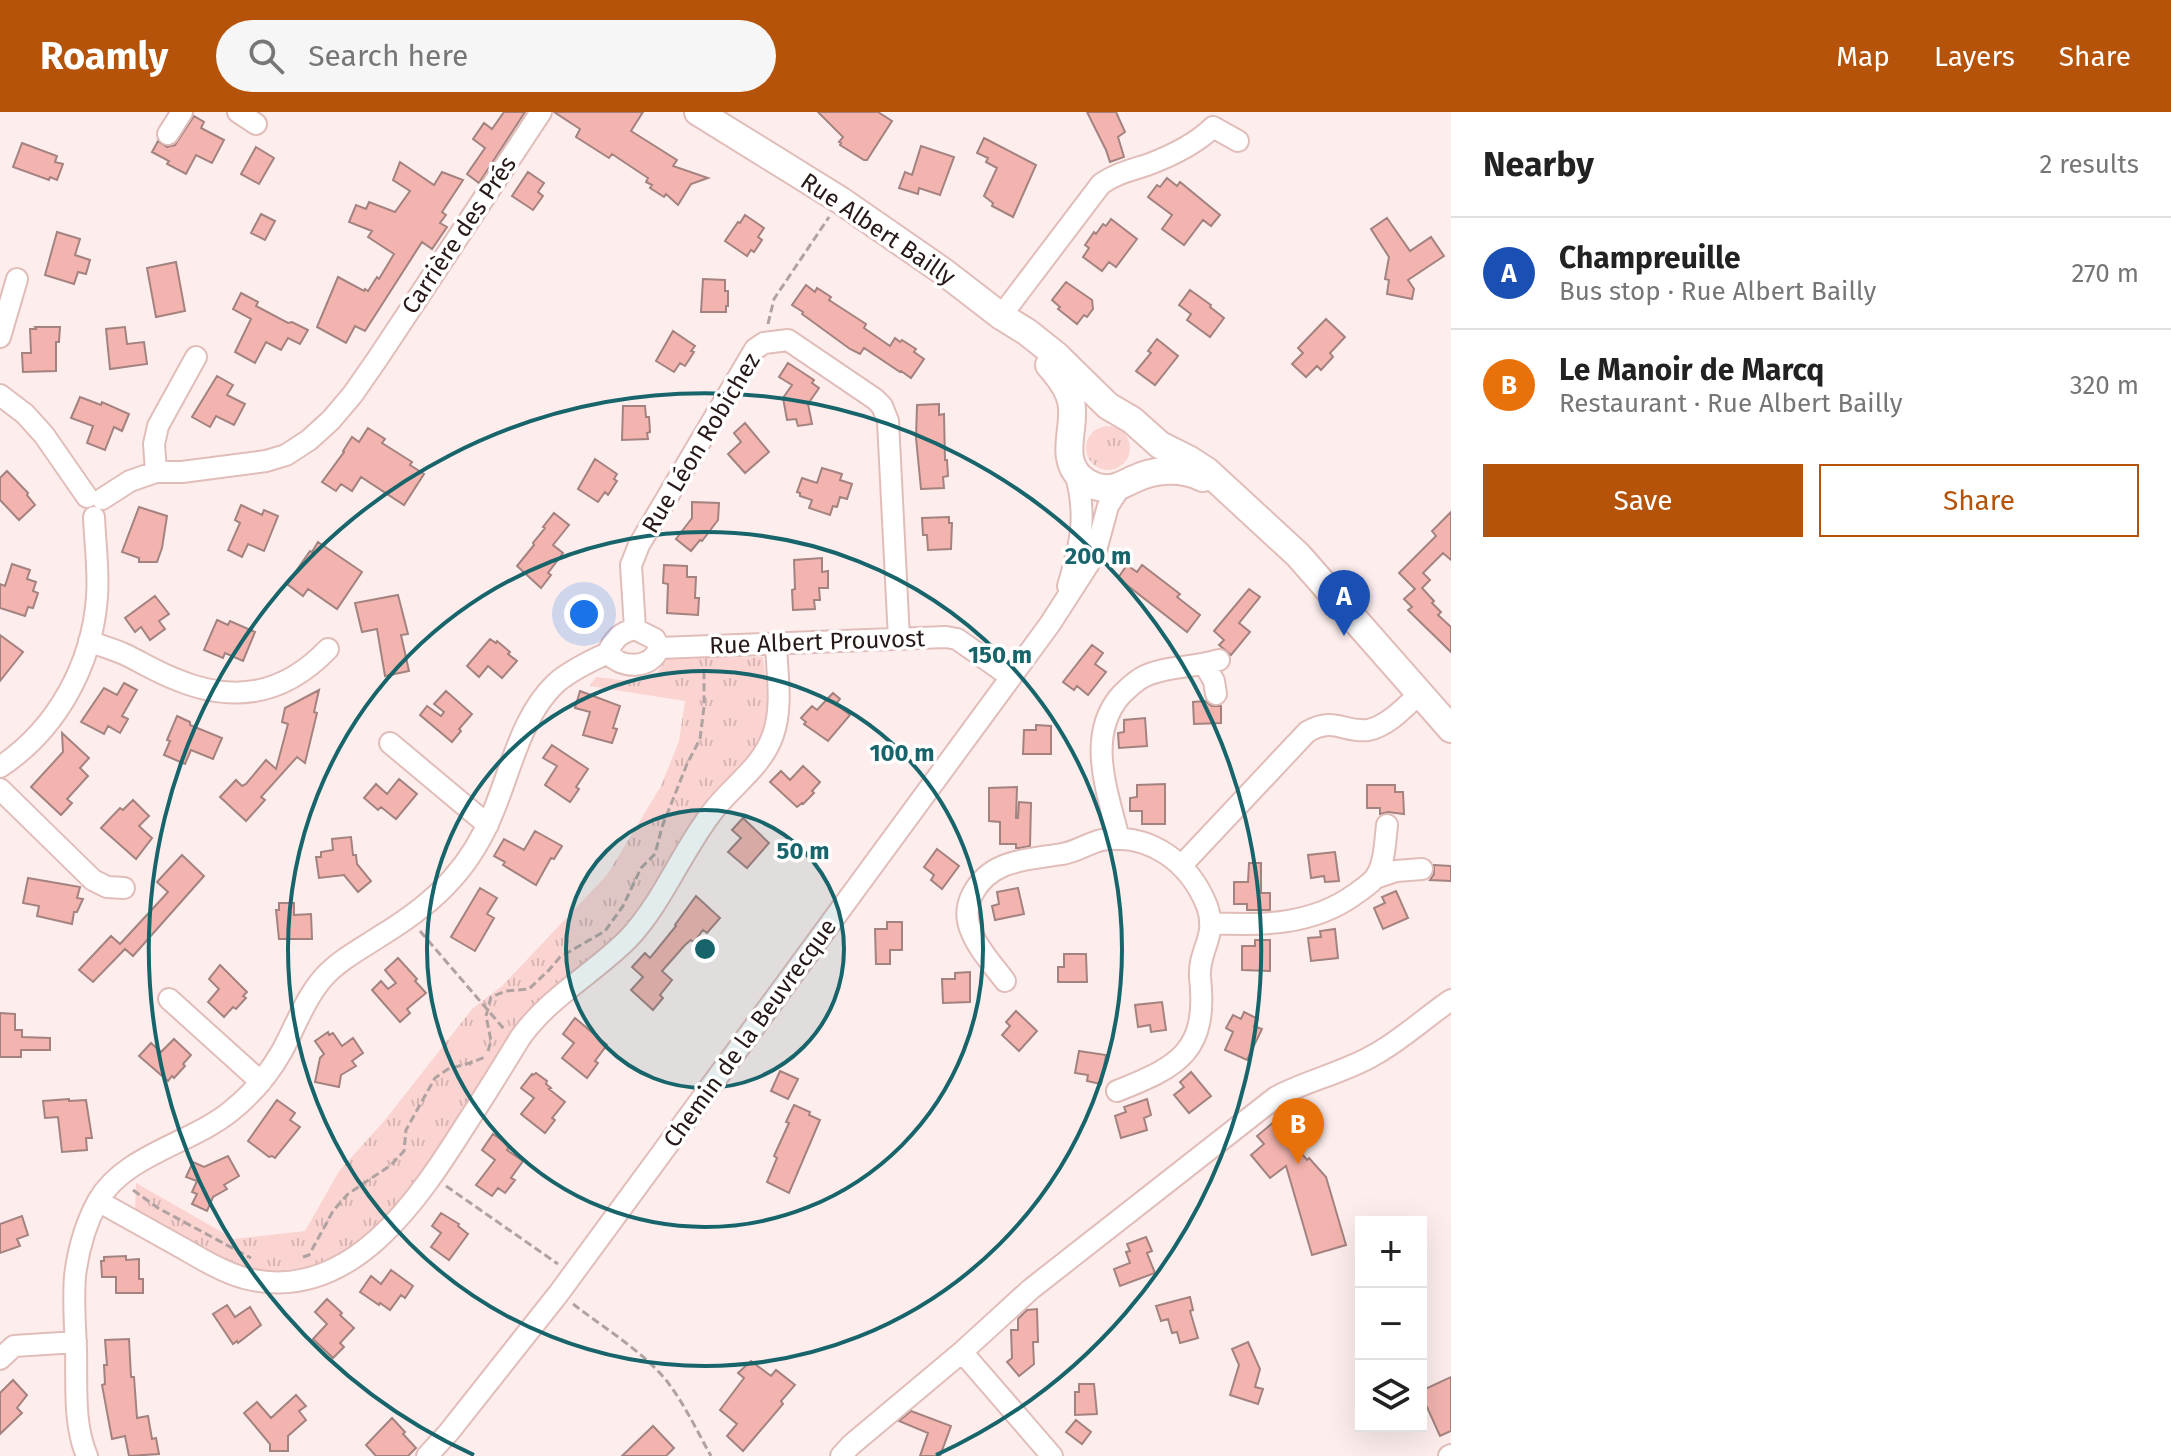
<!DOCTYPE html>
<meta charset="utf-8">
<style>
:root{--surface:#fff;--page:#f6f6f6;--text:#222;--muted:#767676;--line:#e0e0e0;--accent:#b45309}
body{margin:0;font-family:"Fira Sans",sans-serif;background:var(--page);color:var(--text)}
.controls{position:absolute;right:24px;bottom:24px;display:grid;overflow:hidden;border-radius:0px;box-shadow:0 8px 32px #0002}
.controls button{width:72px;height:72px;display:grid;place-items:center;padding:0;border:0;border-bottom:2px solid var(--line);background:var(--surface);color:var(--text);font:40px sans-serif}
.you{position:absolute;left:584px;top:502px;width:28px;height:28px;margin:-20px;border:6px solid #fff;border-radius:50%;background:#1a73e8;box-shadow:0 0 0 12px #1a73e833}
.badge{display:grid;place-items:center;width:52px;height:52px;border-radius:50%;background:var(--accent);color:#fff;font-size:26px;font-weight:700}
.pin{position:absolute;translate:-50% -66px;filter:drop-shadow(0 2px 4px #0008)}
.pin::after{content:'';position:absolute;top:42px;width:28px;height:24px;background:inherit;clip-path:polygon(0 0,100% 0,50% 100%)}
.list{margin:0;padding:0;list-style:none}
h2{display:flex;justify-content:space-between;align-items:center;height:104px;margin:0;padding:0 32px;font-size:34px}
h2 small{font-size:26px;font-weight:400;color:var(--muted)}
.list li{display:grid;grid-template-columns:52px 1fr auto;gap:24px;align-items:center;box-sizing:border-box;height:112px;padding:0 32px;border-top:2px solid var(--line)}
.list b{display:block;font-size:30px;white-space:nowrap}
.list p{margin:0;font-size:26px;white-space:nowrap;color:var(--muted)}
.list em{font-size:26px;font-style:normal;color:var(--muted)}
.actions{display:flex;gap:16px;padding:24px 32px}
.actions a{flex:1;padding:18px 0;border:2px solid var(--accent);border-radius:0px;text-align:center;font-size:28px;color:var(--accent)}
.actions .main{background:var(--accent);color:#fff}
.icon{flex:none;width:44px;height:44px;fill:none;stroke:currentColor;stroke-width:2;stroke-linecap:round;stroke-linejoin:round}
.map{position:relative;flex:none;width:1451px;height:1344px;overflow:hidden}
header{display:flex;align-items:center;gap:48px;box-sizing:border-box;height:112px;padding:0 40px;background:var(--accent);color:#fff}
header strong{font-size:38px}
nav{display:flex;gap:44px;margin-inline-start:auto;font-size:28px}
.search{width:560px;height:72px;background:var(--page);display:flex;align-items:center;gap:20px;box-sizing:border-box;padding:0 28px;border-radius:44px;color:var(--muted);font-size:30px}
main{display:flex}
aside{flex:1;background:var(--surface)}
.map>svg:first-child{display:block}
.grass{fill:url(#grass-tufts)}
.building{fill:#f3b4af;stroke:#a3827f;stroke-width:2}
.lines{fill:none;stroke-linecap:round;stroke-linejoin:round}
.minor-casing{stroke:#e1bdba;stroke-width:24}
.major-casing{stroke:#e1bdba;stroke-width:30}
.path{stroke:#b0a2a1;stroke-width:3;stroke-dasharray:8 4;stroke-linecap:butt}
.minor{stroke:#fff;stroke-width:20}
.major{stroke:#fff;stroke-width:26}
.ring{fill:none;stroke:#17656b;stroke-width:4}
.labels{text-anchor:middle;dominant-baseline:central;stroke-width:7;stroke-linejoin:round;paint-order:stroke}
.street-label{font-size:24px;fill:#261918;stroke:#fff}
.centre{fill:#17656b;stroke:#fff;stroke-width:4}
.ring-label{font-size:24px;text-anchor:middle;font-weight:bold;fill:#17656b;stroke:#fff;stroke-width:7;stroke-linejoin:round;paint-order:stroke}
</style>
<header>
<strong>Roamly</strong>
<div class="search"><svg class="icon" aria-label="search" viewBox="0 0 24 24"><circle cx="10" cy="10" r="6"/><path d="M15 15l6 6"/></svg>Search here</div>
<nav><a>Map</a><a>Layers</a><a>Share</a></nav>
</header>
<main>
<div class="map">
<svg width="1451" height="1344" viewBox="0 0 1451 1344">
<defs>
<pattern id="grass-tufts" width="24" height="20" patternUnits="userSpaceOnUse" patternTransform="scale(2)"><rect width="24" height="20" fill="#fbd4d1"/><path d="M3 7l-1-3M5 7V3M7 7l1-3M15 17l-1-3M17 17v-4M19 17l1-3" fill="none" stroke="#d7b5b3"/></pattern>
</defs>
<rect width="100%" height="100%" fill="#fdeeed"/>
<path class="grass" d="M1086 336a22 22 0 1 1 44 0a22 22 0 1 1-44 0Z
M763 545C767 576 770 598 761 629L629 813 600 840 398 1094 358 1134 322 1153 262 1161 235 1153 135 1099 136 1071 234 1127 305 1119 339 1059 385 1008 472 897 502 874 607 763 661 674 679 629 685 589 590 574 596 565 637 570 655 564 667 546Z"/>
<path class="building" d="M504 0H525L479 71 467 62 485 36 473 27 484 11 492 17Z
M554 0H643L631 19 677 48 673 54 708 66 691 72 678 93 666 82 664 85 650 76 652 73 646 70 648 66 612 42 609 46 576 25 580 17Z
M818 0H878L892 9 867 48H864L840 33 841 31 839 30 843 25Z
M1087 0H1116L1125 20 1118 25 1124 45 1110 50 1106 38Z
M194 4 204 10 201 16 224 28 212 51 196 43 186 62 167 52 169 49 152 40 158 29 167 35 175 33Z
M984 26 1036 53 1013 105 992 94 993 91 984 84 997 56 986 50 988 46 977 41Z
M22 31 57 44 55 50 63 52 57 68 50 65 49 68 13 55Z
M921 34 954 45 940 83 919 76 918 82 899 76 905 60 912 63Z
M256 35 274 46 259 72 241 62Z
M400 50 434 73 442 60 463 68 442 100 446 103 440 111 447 115 432 137 422 130 365 219 355 214 346 231 317 215 338 165 364 179 365 177 368 179 377 165 379 167 394 142 368 125 372 119 349 110 356 93 366 97 369 90 395 100 410 79 393 68Z
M528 60 544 71 538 80 543 84 533 98 512 84Z
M1167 66 1177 74 1180 70 1220 103 1211 114 1203 108 1184 133 1162 117 1172 103 1148 85 1157 73 1160 75Z
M261 102 275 109 265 128 251 121Z
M745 103 764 116 758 125 762 128 754 140 751 138 747 144 725 129 738 110 740 111Z
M1387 106 1410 139 1431 125 1444 144 1408 168 1414 177 1412 187 1387 182 1389 168 1385 167 1389 145 1371 117Z
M1111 107 1137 127 1116 155 1109 150 1102 159 1083 145 1089 136 1085 133 1094 120 1096 122 1103 112 1106 114Z
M57 120 80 127 75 143 90 148 86 162 78 160 74 172 45 163Z
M176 150 185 199 156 205 147 156Z
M703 167 725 168V179H728V194H726V200H701Z
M1066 170 1092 188 1093 197 1087 205 1084 203 1077 212 1058 197 1060 195 1052 188Z
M806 173 815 180 817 176 831 185 829 188 866 212 864 216 890 234 895 226 900 230 902 228 916 237 914 240 924 247 911 266 901 259 900 260 864 236 860 242 850 237 802 202 803 200 792 193Z
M1190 178 1211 193 1210 195 1224 206 1210 225 1187 208 1191 202 1179 193Z
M241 181 258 190 256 194 288 211 292 210 308 218 300 232 288 226 281 238 266 230 255 251 235 240 251 207 233 197Z
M1326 207 1345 225 1330 241 1333 245 1321 258 1317 254 1306 265 1292 252 1303 241 1298 236Z
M35 215H60L59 230H56V259L23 260 22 241H31L30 217H36Z
M125 215 127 232 144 230 147 252 110 257 106 217Z
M673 219 695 234 691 239 694 240 685 254 680 251 674 260 656 249Z
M1157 227 1178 244 1155 273 1136 259 1151 241 1148 239Z
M788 251 814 268 812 271 819 276 808 292 812 312 798 314 796 307 787 308 783 286 792 273 779 265Z
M217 264 233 273 227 283 245 292 234 313 216 304 210 315 192 305Z
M80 285 101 293 102 290 129 302 122 319 114 315 105 338 87 331 93 314 71 306Z
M939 292V303L944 302 945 348H947L948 364 943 365 944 376 921 377 916 326 917 293Z
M623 294H645L646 305H649L650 320 647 321 648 327 622 328Z
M745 311 769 340 745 361 728 342 741 330 734 321Z
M368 316 385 327 382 331 412 350 410 353 424 362 404 393 361 365 352 379 341 372 336 379 322 370 344 340 343 339 352 325 359 330Z
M595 347 617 362 614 367 617 369 608 383 605 380 598 390 578 377Z
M822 356 842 362 840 368 852 372 847 387 840 385 837 395 833 394 830 403 809 396 812 388 800 384V381L797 380 802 366 817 371Z
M7 359 28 381 27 383 35 393 19 408 0 388V366Z
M692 390 719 391 718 408 702 429 700 428 691 439 676 427 692 406Z
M241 393 262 403 264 398 278 404 264 439 248 432 242 445 228 438 240 411 235 408Z
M139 395 167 404 162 436 157 450H139V446L122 440Z
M1451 400V448L1443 441 1423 461 1430 468 1422 476 1434 489 1432 491 1441 500 1438 503 1451 515V540L1408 498 1412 495 1404 487 1415 477 1399 461 1436 424 1432 419Z
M554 401 569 413 553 433 563 441 548 461 551 463 541 476 517 454 534 433 533 431 545 416 543 415Z
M949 405V411H952L951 437 928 438 927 423H923L922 406Z
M318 430 362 460 337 497 308 477 303 484 287 472 310 439 312 440Z
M822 446V460L828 459V476H819L820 488H814L815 497 793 498 792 478 795 477 794 448Z
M12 452 30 458 27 467 36 470 33 479 38 481 33 496 28 495 25 504 0 496V472L5 474Z
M664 453 687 454V465H696L695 486H699L698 503 667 501 668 472 663 471Z
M1127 453 1137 460 1142 453 1180 482 1177 485 1200 503 1187 520 1118 466Z
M1249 477 1260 485 1239 511 1250 520 1231 543 1219 533 1224 528 1214 519Z
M398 483 408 522 401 523 409 559 385 564 377 517 362 520 355 491Z
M155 484 169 502 159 509 165 517 150 528 141 515 135 520 125 506Z
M217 508 228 513 230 509 255 520 243 549 225 541 223 546 204 538Z
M0 523 23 540 0 569Z
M490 527 496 531 497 529 510 540 508 542 517 549 502 566 488 554 479 565 467 554Z
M1092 533 1103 541 1095 552 1106 560 1088 583 1077 574 1074 578 1063 570Z
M124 571 137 578 122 604 128 607 120 621 108 614 104 622 81 610 104 576 117 583Z
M319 578 314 600 317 601 305 651 297 645 261 685 265 688 246 709 220 685 236 668 242 674 246 672 266 648 276 657 288 612 282 610 285 596Z
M446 579 472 602 459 617 461 619 452 630 420 603 427 594 441 604 444 600 434 592Z
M580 579 620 594 613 616 617 617 612 631 583 623 590 600 575 596Z
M833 581 840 587 836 592 850 603 828 629 804 612 806 610 801 606 812 594 817 598Z
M1205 589 1212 594H1221V611L1194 612 1193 590Z
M177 604 190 610V613L222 626 213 647 191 638 185 652 164 643 170 629 167 628Z
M1145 606 1147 634 1119 636 1118 621 1124 620V608Z
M1036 613 1051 614V642H1023L1024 618H1036Z
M62 621 89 646 80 656 88 664 67 687 72 691 61 703 31 675 63 640Z
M552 633 588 657 576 675 579 677 570 690 545 673 557 654 543 646Z
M803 654 820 670 812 679 814 681 803 692 802 691 797 695 770 670 781 659 790 668Z
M399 667 417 682 396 707 381 695 378 698 364 686 376 672 387 682Z
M1165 672V712H1142V699H1130V686L1137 685V673Z
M1367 673H1395V680H1403L1404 702 1388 700 1380 702V696H1367Z
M1017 675 1016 706H1018L1019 690 1031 691 1030 734 1019 736H1016V732H1000V710L989 709V676Z
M133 688 149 704 139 714 152 726 136 747 101 716 120 696 123 698Z
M743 706 769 731 747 756 728 740 741 726 732 718Z
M535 719 562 734 554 747 551 746 536 773 503 753 505 750 494 744 504 727 524 738Z
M351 725 353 743H356L357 752 371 769 358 780 344 763 319 766 316 745H321V740L333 738 332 727Z
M937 737 959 754 942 777 931 768 934 763 924 755Z
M1335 740 1339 769 1325 770 1324 764 1311 766 1308 743Z
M182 743 204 764 133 844 125 837 93 870 79 858 111 824 120 832 157 792 168 780 157 770Z
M1249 751H1261V781H1270V798H1247V792H1234V770H1248Z
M1434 753 1451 754V769L1430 768 1434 762Z
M28 766 80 775 77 786 83 787 77 800H74L72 812 37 804 39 794 23 791Z
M480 776 497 786 487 802 494 806 475 839 451 825Z
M1018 776 1024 802 995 808 992 794 999 792 997 780Z
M1396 779 1408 806 1383 817 1374 796 1385 791 1382 785Z
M696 784 720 806 707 821 703 818 694 830 691 828 685 833 662 859 672 868 660 883 663 886 653 898 631 878 643 865 632 855 645 841 650 846 676 814 675 813Z
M279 791H294V803L311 802 312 827H279L276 798H279Z
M887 810H902V838H890V852H876L875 817H887Z
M1335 817 1338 846 1311 849 1308 826 1321 825 1320 819Z
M1255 828H1270V859L1242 858V834H1255Z
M1064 842H1086L1087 870H1058V855H1064Z
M398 846 417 867 415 869 426 881 407 897 410 901 400 910 372 878 381 869 388 877 396 871 385 858Z
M220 853 247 880 243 884 246 886 236 897 233 895 224 905 208 890 219 877 209 867Z
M970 860V890L943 891 942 867H955V861Z
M1162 890 1166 918 1151 920 1150 913 1138 915 1135 893Z
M1016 899 1037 919 1019 939 1002 923 1010 914 1006 910Z
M1244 900 1258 907 1254 914 1262 917 1247 948 1225 938 1233 920 1226 916 1233 903 1241 907Z
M0 901 15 902V918H22V925L50 926V938H21V945H0Z
M575 906 607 933 595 949 598 951 587 966 562 946 574 931 563 922Z
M328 920 329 923 333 921 342 934 353 926 363 941 352 949 356 954 341 963 339 975 315 970 320 946 324 942 315 929Z
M174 927 191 943 183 952 185 954 174 966 172 964 168 969 139 944 151 931 161 940Z
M1079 939 1106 943 1101 972 1087 969 1088 963 1075 961Z
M780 959 798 967 788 987 771 979Z
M1191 960 1211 984 1189 1001 1174 983 1184 975 1180 970Z
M536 961 547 969 546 972 551 976 549 977 565 990 552 1006 555 1008 545 1021 521 1002 534 986 521 976 532 962 533 963Z
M69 987V989L86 988 92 1026H86L87 1038 62 1040 58 1005 45 1006 43 989Z
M1147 987 1151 1003 1144 1006 1147 1018 1121 1026 1115 1004 1126 1000 1124 995Z
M277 988 295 1001 290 1008 300 1015 275 1046 272 1044 269 1045 248 1029Z
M794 993 810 1000 809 1003 820 1008 789 1081 767 1070 777 1046 774 1044 789 1011 786 1010Z
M1275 1009 1307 1048 1309 1046 1326 1065 1346 1133 1312 1143 1286 1054 1270 1066 1251 1043 1264 1032 1257 1024Z
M493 1022 510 1034 507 1038 523 1049 511 1066 515 1068 505 1081 498 1076 492 1084 476 1073 495 1048 482 1038Z
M228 1044 239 1064 224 1073 227 1077 213 1085 207 1099 192 1092 197 1082 192 1080 197 1069 186 1065 193 1050 204 1055Z
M441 1101 459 1112 458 1114 468 1122 449 1148 431 1135 441 1121 432 1114Z
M22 1104 28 1123 17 1127 20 1134 0 1141V1112Z
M1146 1125 1152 1139 1147 1141 1155 1161 1120 1174 1114 1157 1130 1151 1126 1140 1130 1139 1127 1132Z
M126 1144V1148L139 1147V1167H143V1181H116V1165H102L101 1149H104V1145Z
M391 1158 413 1174 405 1186 401 1183 390 1198 380 1191 379 1193 360 1180 371 1164 381 1172Z
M1190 1185 1193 1198 1190 1199 1198 1226 1180 1231 1177 1220 1172 1221 1168 1207 1161 1209 1156 1194Z
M327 1187 342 1201 340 1203 354 1216 340 1231 344 1235 333 1246 313 1227 327 1212 315 1200Z
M227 1193 235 1205 250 1195 261 1213 238 1231 237 1229 233 1232 213 1202Z
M1037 1197 1038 1230H1033L1034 1252 1019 1264 1007 1250 1012 1246 1011 1218H1018V1207L1027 1198Z
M129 1227 131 1265H134L137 1306 148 1304 152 1327 156 1326 159 1342 129 1344 125 1324 112 1327 102 1273 105 1272 104 1253H107L105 1228Z
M1248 1230 1260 1257 1255 1275 1263 1277 1258 1292 1230 1283 1239 1253 1232 1237Z
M751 1249 771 1264 776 1258 795 1273 781 1289 783 1292 743 1339 727 1324 737 1312 720 1298 744 1266 738 1261Z
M1451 1265V1319L1440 1324 1427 1295 1421 1298V1279Z
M13 1268 27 1283 17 1296 22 1301 0 1322V1281Z
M1079 1272H1094L1097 1302 1075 1303V1280H1079Z
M296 1283 306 1294 299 1299 306 1308 288 1324V1339H270V1332L244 1301 257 1290 271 1306Z
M911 1299 951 1314 940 1344H920L928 1321 899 1309Z
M392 1306 405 1320 403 1322 416 1336 408 1344H376L366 1333Z
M1076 1308 1091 1320 1082 1332 1066 1320Z
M653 1314 674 1336 666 1344H622Z"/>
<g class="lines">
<g class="minor-casing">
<path id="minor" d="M238 0 256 12
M168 22 182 0
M1001 204 1101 72C1115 62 1131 58 1147 53 1171 44 1195 33 1213 15L1238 29
M0 225 17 167
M0 283 25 302 44 323 87 385
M156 360 154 332 158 314 196 245
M102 387 130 369 156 360H182L266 349 286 343 309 328 331 308 353 282 378 246 541 0
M1068 474C1081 431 1088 402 1074 357
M635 517 631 453 639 433 755 237 764 231 788 228 875 287 882 294 888 309 899 527
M635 517 655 527 659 536C651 558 621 557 608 541 613 527 621 520 635 517Z
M89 529C101 534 113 537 124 542 141 550 157 560 175 567 234 592 284 583 328 537
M659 536 946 525 957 527 1011 565
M1204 552 1214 569 1216 582
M390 631 488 713
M0 655C57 617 92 553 97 485 99 458 95 431 94 405
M0 677 93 768 107 775 124 776
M1119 727C1108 681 1085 624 1121 583 1128 576 1136 568 1145 564 1169 553 1195 556 1219 548
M1182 753 1307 620C1335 604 1343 621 1368 618 1388 614 1405 595 1419 582
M1375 766 1396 759 1422 757
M1210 811C1261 814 1312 813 1354 783 1361 778 1369 773 1374 767 1385 754 1385 729 1387 713
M1005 869C993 853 978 837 971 819 966 807 966 795 972 783 990 747 1027 748 1062 742 1076 740 1088 731 1102 728 1150 720 1190 751 1207 794 1218 825 1198 838 1200 865 1208 939 1180 954 1117 979
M169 887 261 970
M98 1089C127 1105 155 1121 184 1137 203 1148 223 1160 244 1166 351 1194 420 1085 468 1009 486 982 503 954 520 926 549 885 593 862 628 827 663 790 681 740 713 699 732 674 762 655 773 623 783 595 777 562 776 532
M962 1240 1052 1344
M0 1247 14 1234 76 1230
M87 1344C73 1312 77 1271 76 1237 75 1213 73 1188 75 1164 78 1139 86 1111 98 1089 124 1043 192 1031 231 999 251 983 269 962 282 939 295 915 305 887 323 866 339 848 362 836 382 823 408 807 432 790 452 767 470 747 483 725 493 700 511 658 521 604 556 571 571 558 590 549 608 541
M427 1344 449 1320 559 1181 1050 512 1095 442 1108 394 1120 375
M841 1344 851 1333 962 1240 1031 1177 1276 985C1308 968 1343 961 1374 943 1400 929 1426 905 1451 888
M1449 1344 1451 1343"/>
</g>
<g class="major-casing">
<path id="major" d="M698 0 840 88 944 160 1001 204 1027 220 1056 243 1108 294 1132 308 1160 333 1190 348 1207 359 1298 443 1451 617
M1049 253C1058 263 1068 276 1071 289 1077 315 1058 345 1081 366 1087 371 1094 375 1103 376 1114 377 1122 373 1132 368 1154 357 1181 355 1203 366"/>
</g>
<path class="path" d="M768 212 774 187 829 105
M420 819 504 917
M488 939 491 929 486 904 491 885 506 879 529 877 549 858 560 845 605 819 623 794 641 756 655 742 662 715 687 652 700 627 704 595V560
M446 1074 558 1152
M133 1078 158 1096 251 1146
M303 1145 309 1143 333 1099 348 1082 391 1053 404 1039 406 1018 435 966 448 957 470 951 485 945
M573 1192C604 1216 641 1238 666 1268 684 1291 697 1319 711 1344"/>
<use href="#minor" class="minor"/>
<use href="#major" class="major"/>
</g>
<circle cx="705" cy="837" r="139" fill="#17656b" fill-opacity=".12"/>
<g class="ring">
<circle cx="705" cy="837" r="139"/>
<circle cx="705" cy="837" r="278"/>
<circle cx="705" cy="837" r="417"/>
<path d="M474 1343A556 556 0 1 1 936 1343"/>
</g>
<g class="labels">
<g class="street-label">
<text transform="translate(878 117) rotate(34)">Rue Albert Bailly</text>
<text transform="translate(459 123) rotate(-56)">Carrière des Prés</text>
<text transform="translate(701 331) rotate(-59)">Rue Léon Robichez</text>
<text transform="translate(817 530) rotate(-2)">Rue Albert Prouvost</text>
<text transform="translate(750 921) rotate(-54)">Chemin de la Beuvrecque</text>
</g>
</g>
<circle cx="705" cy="837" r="12" class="centre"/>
<g class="ring-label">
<text x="1098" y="452">200 m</text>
<text x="1000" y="551">150 m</text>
<text x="902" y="649">100 m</text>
<text x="803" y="747">50 m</text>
</g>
</svg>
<div class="controls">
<button>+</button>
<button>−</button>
<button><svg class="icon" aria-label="layers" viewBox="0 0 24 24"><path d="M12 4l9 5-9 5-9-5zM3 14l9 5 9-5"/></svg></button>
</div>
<div class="you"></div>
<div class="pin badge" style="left:1344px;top:524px;background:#1a4fb4">A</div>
<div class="pin badge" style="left:1298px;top:1052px;background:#e8710a">B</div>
</div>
<aside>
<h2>Nearby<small>2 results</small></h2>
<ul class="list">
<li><span class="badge" style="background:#1a4fb4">A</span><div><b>Champreuille</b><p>Bus stop · Rue Albert Bailly</p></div><em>270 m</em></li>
<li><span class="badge" style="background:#e8710a">B</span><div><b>Le Manoir de Marcq</b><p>Restaurant · Rue Albert Bailly</p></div><em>320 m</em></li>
</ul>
<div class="actions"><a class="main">Save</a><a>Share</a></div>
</aside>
</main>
